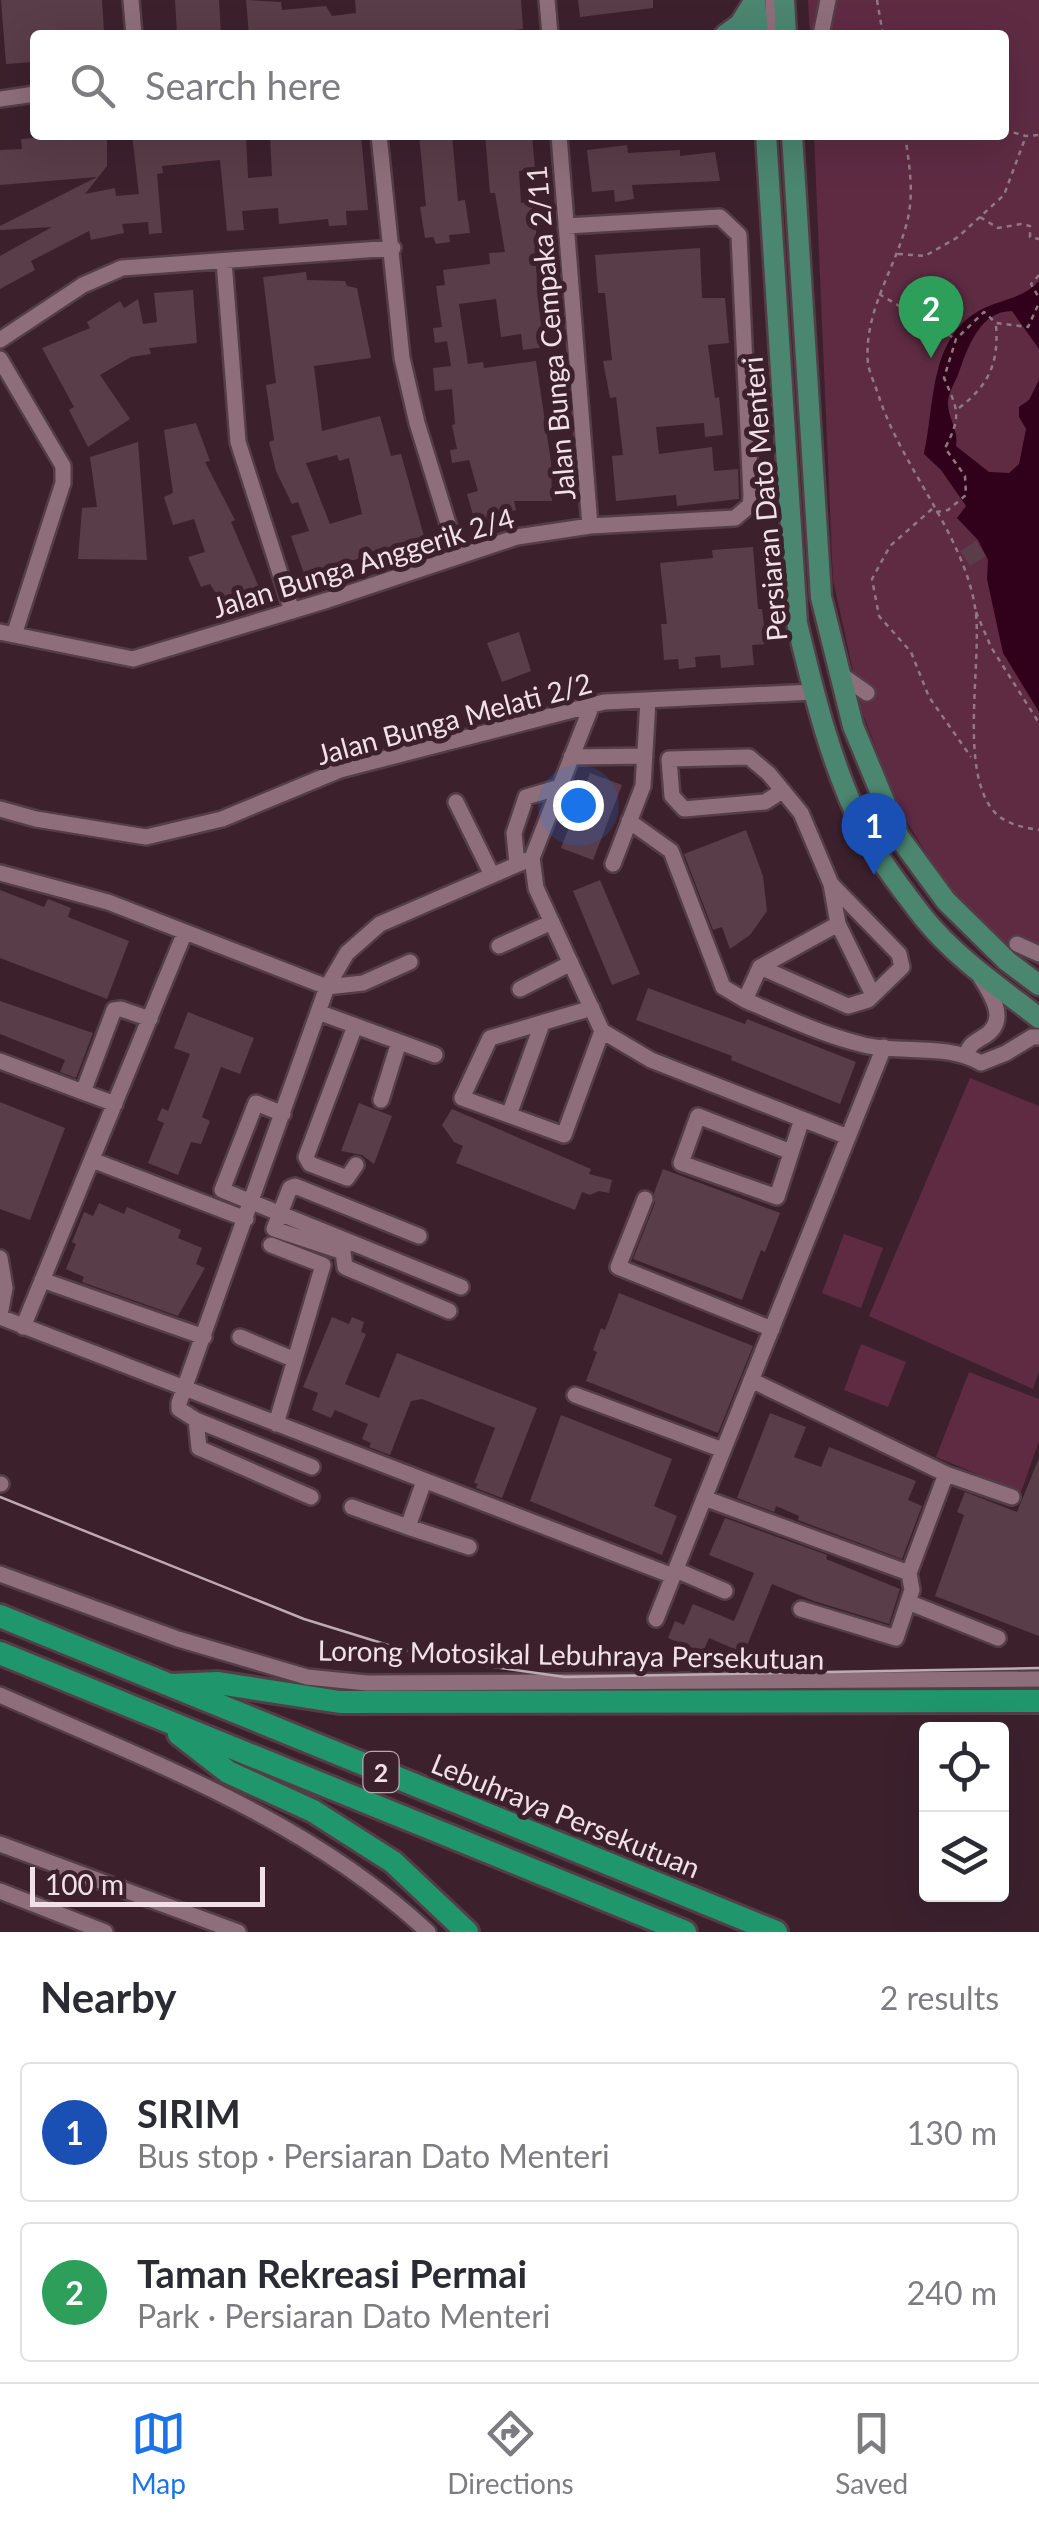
<!DOCTYPE html>
<meta charset="utf-8">
<style>
:root{--surface:#fff;--page:#f7f7f7;--text:#2b2b33;--muted:#7c7c81;--line:#e1e1e2;--accent:#1a73e8}
body{margin:0;font-family:Lato,sans-serif;background:var(--page);color:var(--text)}
.controls{position:absolute;right:30px;bottom:30px;display:grid;overflow:hidden;border-radius:10px;box-shadow:0 10px 40px #0002}
.controls button{width:90px;height:90px;display:grid;place-items:center;padding:0;border:0;border-bottom:2px solid var(--line);background:var(--surface);color:var(--text);font:50px sans-serif}
.scale{position:absolute;left:30px;bottom:25px;width:235px;box-sizing:border-box;padding-left:10px;border:5px solid #f2e0e7;border-top:0;font-size:28px;line-height:35px;white-space:nowrap;color:#f2e0e7;-webkit-text-stroke:8px #3c212d;paint-order:stroke}
.you{position:absolute;left:578px;top:805px;width:35px;height:35px;margin:-25px;border:8px solid #fff;border-radius:50%;background:#1a73e8;box-shadow:0 0 0 15px #1a73e833}
.badge{display:grid;place-items:center;width:65px;height:65px;border-radius:50%;background:var(--accent);color:#fff;font-size:32px;font-weight:700}
.pin{position:absolute;translate:-50% -82px;filter:drop-shadow(0 2px 5px #0008)}
.pin::after{content:'';position:absolute;top:52px;width:35px;height:30px;background:inherit;clip-path:polygon(0 0,100% 0,50% 100%)}
.list{margin:0;padding:0;list-style:none}
h2{display:flex;justify-content:space-between;align-items:center;height:130px;margin:0;padding:0 40px;font-size:42px}
h2 small{font-size:32px;font-weight:400;color:var(--muted)}
.list li{display:grid;grid-template-columns:65px 1fr auto;gap:30px;align-items:center;box-sizing:border-box;height:140px;margin:0 20px 20px;padding:0 20px;border:2px solid var(--line);border-radius:10px}
.list b{display:block;font-size:38px;white-space:nowrap}
.list p{margin:0;font-size:32px;white-space:nowrap;color:var(--muted)}
.list em{font-size:32px;font-style:normal;color:var(--muted)}
.icon{flex:none;width:55px;height:55px;fill:none;stroke:currentColor;stroke-width:2;stroke-linecap:round;stroke-linejoin:round}
.map{position:relative;flex:none;width:1039px;height:1932px;overflow:hidden}
.search{position:absolute;background:var(--surface);box-shadow:0 10px 40px #0002;left:30px;right:30px;top:30px;height:110px;display:flex;align-items:center;gap:25px;box-sizing:border-box;padding:0 35px;border-radius:10px;color:var(--muted);font-size:38px}
.sheet{height:450px;background:var(--surface)}
nav{display:flex;justify-content:space-around;align-items:center;box-sizing:border-box;height:140px;border-top:2px solid var(--line);background:var(--surface);font-size:28px;color:var(--muted)}
nav a{display:grid;justify-items:center;gap:5px}
nav .on{color:var(--accent)}
.map>svg:first-child{display:block}
.green{fill:#5e2b43}
.water{fill:#31001a}
.building{fill:#593d49;fill-rule:evenodd}
.lines{fill:none;stroke-linecap:round;stroke-linejoin:round}
.minor-casing{stroke:#543d47;stroke-width:20}
.major-casing{stroke:#543d47;stroke-width:25}
.highway-casing{stroke:#543d47;stroke-width:28}
.path{stroke:#907982;stroke-width:2.5;stroke-dasharray:5 5;stroke-linecap:butt}
.minor{stroke:#8e6e7b;stroke-width:15}
.major{stroke:#4b8671;stroke-width:20}
.highway{stroke:#1f966b;stroke-width:22}
.tram{stroke:#beaab2;stroke-width:2.5}
.labels{text-anchor:middle;dominant-baseline:central;stroke-width:10;stroke-linejoin:round;paint-order:stroke}
.shield{fill:#3c212d;stroke:#bba7af;stroke-width:2.5}
.shield-label{font-size:25px;font-weight:bold;fill:#f2e0e7}
.street-label{font-size:28px;fill:#f2e0e7;stroke:#3c212d}
</style>
<div class="map">
<svg width="1039" height="1932" viewBox="0 0 1039 1932">
<rect width="100%" height="100%" fill="#3c212d"/>
<path class="green" d="M808 0H1039V966L998 939 956 895 934 865 901 813 862 712 833 580 814 135H1004V35H810Z
M970 1078 1039 1106V1371L1033 1389 869 1316Z
M844 1234 883 1248 861 1308 822 1293Z
M861 1344 906 1362 888 1407 844 1390Z
M969 1372 1039 1399V1441L1021 1492 936 1457Z"/>
<path class="water" d="M1039 281V349L1012 311C980 311 968 347 959 372 956 381 949 391 948 401 947 418 959 429 956 446L989 472 1009 473 1019 464 1026 429 1019 417V407L1029 400 1039 380V712L1003 653 987 579 988 560 978 540 957 518 966 506 941 470 924 454C935 405 929 341 977 312 999 299 1022 300 1039 281Z"/>
<path class="building" d="M1 0H102L104 31 86 32V35H35V62L6 64Z
M175 0H219L221 35H177Z
M246 0 281 2 282 10 326 6 332 16 356 13 355 0H521L523 29 461 35H249Z
M578 0H653V8L580 17Z
M70 135H107V166L85 194 115 188 116 196 139 194 132 135H246L248 178 272 176 270 135H361L368 210 346 211 347 225 329 226 328 219 279 224 278 208 242 211 244 230 227 231 220 160 162 166 163 173 157 174 162 233 149 234 148 222 122 224 124 233 91 240 89 231 31 261 35 270 0 289V256L52 227 0 230V226L97 177 0 185V150L22 149 21 139Z
M419 135H452L458 201 465 200 470 233 449 235 450 242 436 244 433 237 425 238 420 207 426 206Z
M485 135H532L535 169 519 171 521 203 531 201 536 229 537 293 544 347 523 350 521 334 501 337 496 299 459 304 468 364 483 362 484 368 536 361 551 462 552 501H514L516 510 475 522 467 494 478 491 469 460 452 463 450 450 457 449 452 425 455 424 452 389 435 391 433 368 451 366 447 341 435 343 433 328 442 327 436 286 445 285 443 270 490 264 489 253 505 252 495 193H490Z
M627 145 628 153 680 150V156L715 152 720 181 632 185 634 199 615 202 614 190 592 192 587 150Z
M700 248 702 298H725L729 343 708 345 715 398 719 397 723 435 705 437 704 423 656 427 659 454 712 447 714 471 738 469 739 499 677 506 676 495 616 501 612 456 623 455 616 397 610 398 603 361 612 360 605 293H598L595 255Z
M306 272 307 280 345 281 347 286 357 288 371 358 314 366 322 431 380 416 391 456 401 454 425 540 304 574 291 536 309 531 298 502 292 504 276 471 269 442 274 440 266 385 276 383 263 277ZM337 455 339 461 349 458 362 514 330 524 306 463Z
M193 290 197 343 149 348 151 354 131 357 100 375 130 419 88 447 69 410 74 407 42 348 90 328 87 322 120 301 124 308 138 299 143 324 157 322 154 293Z
M196 423 210 461 205 462 235 520 231 522 261 592 223 604 210 584 201 587 188 557 205 552 194 519 173 525 164 497 173 493 164 430Z
M138 442 147 560 78 559 82 508 97 507 90 457Z
M976 541 986 556 970 566 960 551Z
M753 547 758 609H762L766 644 752 645 754 665 721 668 720 655 695 657 696 667 679 669 678 659 664 660 661 624H667L660 563 713 558 712 550Z
M519 632 531 671 502 682 487 643Z
M590 773 622 785 593 860 561 848Z
M746 830 763 876 767 911 750 935 730 949 722 927 713 930 684 854Z
M600 880 640 974 612 985 573 891Z
M0 890 44 907 48 899 71 908 68 917 129 941 107 999 0 958Z
M648 988 745 1024 747 1019 856 1062 840 1104 731 1060 732 1056 636 1020Z
M0 1001 93 1033 76 1078 60 1072 65 1060 0 1034Z
M188 1012 254 1038 240 1074 221 1067 202 1117 210 1121 201 1144 191 1142 178 1175 148 1163 164 1123 157 1120 162 1108 168 1111 190 1054 174 1048Z
M0 1102 65 1128 30 1220 0 1209Z
M359 1103 392 1116 374 1164 362 1155 341 1151Z
M452 1109 591 1169 589 1174 612 1180 609 1193 599 1191 590 1195 582 1192 575 1210 456 1163 463 1146 454 1142 442 1125Z
M663 1169 780 1213 765 1252 761 1250 742 1300 633 1259 655 1203 654 1193Z
M99 1203 124 1214 127 1207 181 1230 178 1238 202 1248 196 1264 205 1268 178 1316 82 1282 84 1277 66 1269 76 1244 72 1242 84 1212 93 1216Z
M619 1293 753 1346 718 1433 586 1381 597 1352 593 1350 601 1328 605 1330Z
M332 1317 349 1324 352 1317 364 1322 361 1332 366 1334 345 1384 379 1398 397 1353 537 1408 502 1498 476 1488 478 1484 474 1483 495 1428 422 1399 411 1401 390 1455 369 1447 371 1443 362 1439 368 1424 335 1410 331 1418 312 1410 318 1393 303 1387Z
M770 1413 806 1427 794 1457 821 1467 829 1447 916 1481 908 1500 922 1506 902 1559 798 1520 799 1516 776 1506 774 1512 737 1498Z
M561 1415 672 1459 654 1506 677 1516 662 1555 530 1501Z
M1039 1458V1636L935 1596 964 1515 957 1512 965 1492 1017 1512Z
M725 1518 827 1555 826 1559 900 1589 889 1624 814 1601 772 1584 744 1653 709 1638 703 1652 668 1638 675 1621 684 1625 693 1604 734 1621 754 1573 709 1555Z"/>
<g class="lines">
<g class="minor-casing">
<path id="minor" d="M131 0 134 35
M547 0 550 35
M769 35 774 29 773 0
M821 35 828 0
M0 99 35 94
M379 135 402 358 417 423 458 556
M559 135 590 526
M224 261 238 442 292 611
M0 340 83 285 122 268 393 248
M0 359 63 466V483L14 635
M0 632 133 659 328 600 517 537 590 526 735 518 750 505 751 496 739 235 720 217 566 226
M840 674 867 693
M571 757 645 756
M782 791 765 802 684 809 672 796 669 759 749 757 769 774 801 813 831 884 838 924 873 995
M456 802 492 875
M0 809 36 819 146 837 222 819 340 770 604 702 813 692
M629 821 671 851 723 987 745 1000
M532 858 536 888 602 1031 651 1060 848 1137
M517 864 514 833 526 797 560 787
M613 864 643 786 648 700
M0 873 108 902 327 987 347 953 380 924 532 858 592 705
M831 884 899 954 902 967 868 1000 848 1006 760 967 745 1000C784 1017 823 1035 864 1045 902 1054 946 1043 981 1063L1006 1053 1032 1037H1039
M1017 944 1039 954
M499 946 552 922
M760 967 838 924
M520 989 571 963
M592 1008 490 1038 462 1098 564 1135 602 1031
M318 1012 435 1055
M355 1026 306 1157 310 1164 347 1178 356 1165
M966 1055C970 1044 973 1043 983 1037 1009 1022 993 997 981 978
M0 1061 115 1104
M83 1092 114 1010 121 1009 150 1019
M381 1100 399 1042
M283 1114 256 1103 222 1190 461 1287
M509 1115 542 1024
M791 1152 698 1116 681 1163 777 1197 802 1119
M92 1160 246 1219
M645 1199 618 1267 772 1329
M419 1236 295 1186 290 1188 274 1229 343 1252 345 1267 449 1311
M271 1245 323 1265 276 1424
M0 1258 5 1288 0 1315
M42 1280 204 1337
M0 1317 673 1576
M23 1327 185 932
M240 1337 295 1360
M751 1380 946 1474 909 1573 912 1590 896 1638 801 1609
M575 1395 723 1450
M196 1420 199 1448 311 1497
M312 1467 196 1420 179 1409V1403L327 987 363 983 410 962
M946 1474 1012 1497
M0 1484H1
M704 1498 909 1573
M352 1507 408 1527 424 1481
M408 1527 469 1547
M676 1570 725 1591
M0 1574 178 1639 307 1677 367 1683 1039 1679
M908 1602 998 1638
M656 1619 884 1047
M0 1695C149 1761 307 1819 428 1932
M0 1844 238 1932
M0 1891 105 1932"/>
</g>
<g class="major-casing">
<path id="major" d="M755 0 758 35
M784 0 786 35
M725 35 740 24 755 0
M766 135 797 623C814 695 832 769 866 835 881 863 904 892 923 917 955 957 999 987 1039 1018
M792 135 821 597 853 726 899 837 946 901 1007 961 1039 985"/>
</g>
<g class="highway-casing">
<path id="highway" d="M0 1616 776 1932
M0 1653 685 1932
M171 1685 218 1683 340 1702 1039 1701
M179 1734 228 1772 313 1811 393 1862 467 1932"/>
</g>
<path class="path" d="M877 0 883 35
M1004 130 1026 136 1039 135
M905 135C909 163 914 190 908 218 897 267 863 310 868 364 870 375 877 389 880 400 905 472 967 539 976 614 981 667 960 768 992 809 1003 824 1022 827 1039 830
M980 217 998 228 1021 224 1030 226V237L1039 239
M898 254 925 256 958 237 1004 195 1026 136
M1039 275 1031 284 1039 298
M879 294 954 338
M959 408C989 385 999 363 996 325
M932 509 890 546 872 579 879 616 911 652 929 697 971 757
M936 512 948 510 966 495 965 476 945 448C962 416 958 410 944 378L956 339 984 312 996 323 1028 327 1039 303
M976 612 991 647 1039 723"/>
<use href="#minor" class="minor"/>
<use href="#major" class="major"/>
<use href="#highway" class="highway"/>
<path class="tram" d="M0 1497 304 1619 430 1658 565 1677 1039 1668"/>
</g>
<g class="labels">
<rect class="shield" x="363.5" y="1752" width="35" height="40" rx="8"/>
<g class="shield-label">
<text x="381" y="1772">2</text>
</g>
<g class="street-label">
<text transform="translate(550 333) rotate(-95)">Jalan Bunga Cempaka 2/11</text>
<text transform="translate(764 499) rotate(-95)">Persiaran Dato Menteri</text>
<text transform="translate(363 562) rotate(-17)">Jalan Bunga Anggerik 2/4</text>
<text transform="translate(454 718) rotate(-15)">Jalan Bunga Melati 2/2</text>
<text transform="translate(571 1654) rotate(1)">Lorong Motosikal Lebuhraya Persekutuan</text>
<text transform="translate(566 1815) rotate(22)">Lebuhraya Persekutuan</text>
</g>
</g>
</svg>
<div class="controls">
<button><svg class="icon" aria-label="locate" viewBox="0 0 24 24"><circle cx="12" cy="12" r="6"/><path d="M12 2v4M12 18v4M2 12h4M18 12h4"/></svg></button>
<button><svg class="icon" aria-label="layers" viewBox="0 0 24 24"><path d="M12 4l9 5-9 5-9-5zM3 14l9 5 9-5"/></svg></button>
</div>
<div class="scale">100 m</div>
<div class="you"></div>
<div class="pin badge" style="left:874px;top:875px;background:#1a4fb4">1</div>
<div class="pin badge" style="left:931px;top:358px;background:#2e9e5b">2</div>
<div class="search"><svg class="icon" aria-label="search" viewBox="0 0 24 24"><circle cx="10" cy="10" r="6"/><path d="M15 15l6 6"/></svg>Search here</div>
</div>
<section class="sheet">
<h2>Nearby<small>2 results</small></h2>
<ul class="list">
<li><span class="badge" style="background:#1a4fb4">1</span><div><b>SIRIM</b><p>Bus stop · Persiaran Dato Menteri</p></div><em>130 m</em></li>
<li><span class="badge" style="background:#2e9e5b">2</span><div><b>Taman Rekreasi Permai</b><p>Park · Persiaran Dato Menteri</p></div><em>240 m</em></li>
</ul>
</section>
<nav>
<a class="on"><svg class="icon" aria-label="map" viewBox="0 0 24 24"><path d="M3 6l6-2 6 2 6-2v14l-6 2-6-2-6 2zM9 4v14M15 6v14"/></svg>Map</a>
<a><svg class="icon" aria-label="directions" viewBox="0 0 24 24"><path d="M12 3l9 9-9 9-9-9zM9 14v-3h6M13 9l2 2-2 2"/></svg>Directions</a>
<a><svg class="icon" aria-label="saved" viewBox="0 0 24 24"><path d="M7 4h10v16l-5-4-5 4z"/></svg>Saved</a>
</nav>
